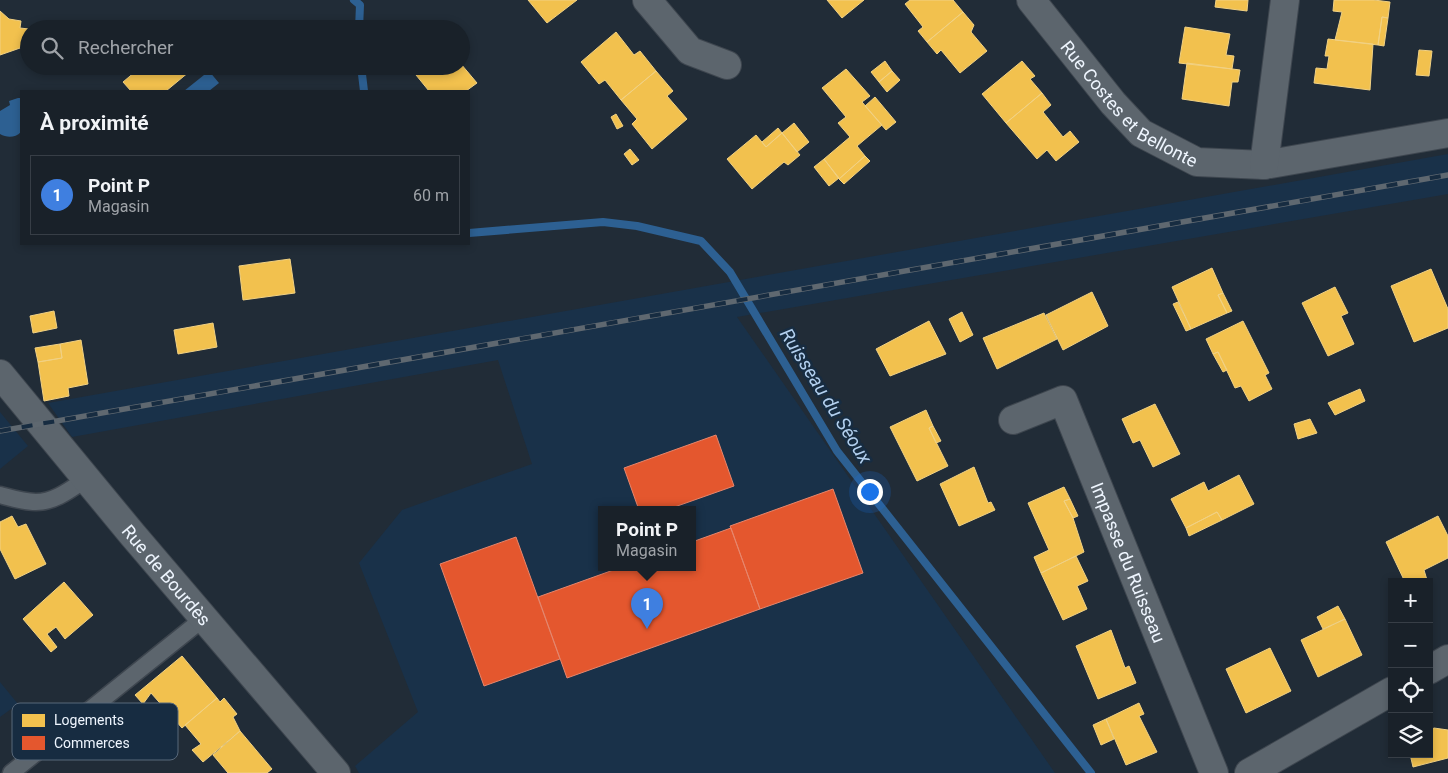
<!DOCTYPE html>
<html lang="fr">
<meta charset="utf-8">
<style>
:root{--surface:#192129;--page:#262e35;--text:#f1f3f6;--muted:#9fa3a8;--line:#373e46;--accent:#0b8043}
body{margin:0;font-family:Roboto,sans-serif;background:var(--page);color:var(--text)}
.controls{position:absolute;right:15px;bottom:15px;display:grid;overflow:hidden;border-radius:0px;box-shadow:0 2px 8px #0003}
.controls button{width:45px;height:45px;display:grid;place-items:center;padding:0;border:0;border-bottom:1px solid var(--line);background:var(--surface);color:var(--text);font:25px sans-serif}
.you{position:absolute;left:869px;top:491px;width:18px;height:18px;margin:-12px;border:4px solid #fff;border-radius:50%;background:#1a73e8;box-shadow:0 0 0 8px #1a73e833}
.badge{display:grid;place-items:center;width:32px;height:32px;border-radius:50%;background:var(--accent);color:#fff;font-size:16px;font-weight:700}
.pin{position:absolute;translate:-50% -41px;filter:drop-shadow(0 1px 2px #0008)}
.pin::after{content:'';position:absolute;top:26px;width:18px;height:15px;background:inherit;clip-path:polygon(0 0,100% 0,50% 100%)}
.popup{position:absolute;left:598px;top:506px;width:98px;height:65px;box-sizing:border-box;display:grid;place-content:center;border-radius:0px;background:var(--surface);filter:drop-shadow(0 1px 4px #0005);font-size:16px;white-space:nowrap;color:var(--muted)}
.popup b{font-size:19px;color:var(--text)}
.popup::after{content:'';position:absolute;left:50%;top:100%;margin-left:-10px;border:10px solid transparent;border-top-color:var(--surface)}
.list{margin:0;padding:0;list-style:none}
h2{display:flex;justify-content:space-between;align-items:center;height:65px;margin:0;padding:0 20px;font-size:21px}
h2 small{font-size:16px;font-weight:400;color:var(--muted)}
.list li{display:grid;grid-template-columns:32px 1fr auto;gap:15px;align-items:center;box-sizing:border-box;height:80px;margin:0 10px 10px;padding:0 10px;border:1px solid var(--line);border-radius:0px}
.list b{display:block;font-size:19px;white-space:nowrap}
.list p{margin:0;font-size:16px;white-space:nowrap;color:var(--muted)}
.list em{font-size:16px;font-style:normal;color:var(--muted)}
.icon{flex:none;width:28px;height:28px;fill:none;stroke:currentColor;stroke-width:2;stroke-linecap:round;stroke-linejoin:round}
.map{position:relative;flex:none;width:1448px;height:773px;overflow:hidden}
.search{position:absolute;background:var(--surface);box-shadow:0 2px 8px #0003;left:20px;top:20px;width:450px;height:55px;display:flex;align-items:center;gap:12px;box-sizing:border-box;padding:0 18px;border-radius:28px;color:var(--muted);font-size:19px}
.panel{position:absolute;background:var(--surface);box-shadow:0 2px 8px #0003;left:20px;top:90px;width:450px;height:155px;border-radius:0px}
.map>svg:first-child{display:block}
.built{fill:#193149;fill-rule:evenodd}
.water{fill:#2d6092}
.homes{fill:#f2c14e;stroke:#f1d183}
.shops{fill:#e4572e;stroke:#e7866c}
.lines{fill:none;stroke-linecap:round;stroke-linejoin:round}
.stream{stroke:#2d6092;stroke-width:8}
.service-casing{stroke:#3e464f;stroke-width:19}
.minor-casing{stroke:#3e464f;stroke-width:30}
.service{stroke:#5c656d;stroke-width:16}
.minor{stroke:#5c656d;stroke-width:28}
.rail-casing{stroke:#5f6870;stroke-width:5.5}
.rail{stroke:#172c41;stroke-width:4;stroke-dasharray:11;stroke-linecap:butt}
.labels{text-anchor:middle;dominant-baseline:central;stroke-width:5;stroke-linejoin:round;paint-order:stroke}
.street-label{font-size:18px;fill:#eef5fe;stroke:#172c41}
.water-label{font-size:19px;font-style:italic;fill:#b3d0ef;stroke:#172c41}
.key{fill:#172c41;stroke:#58687a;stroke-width:1}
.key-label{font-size:14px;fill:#eef5fe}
</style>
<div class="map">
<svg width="1448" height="773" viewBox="0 0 1448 773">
<rect width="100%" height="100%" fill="#212c37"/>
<path class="built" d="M1448 154V194L737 317 1055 773H359L355 766 418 712 359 563 402 510 532 464 498 360 72 437 48 403ZM602 510H692V568H602Z
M0 412 28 446 0 469Z
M0 682 18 704 0 717Z"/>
<path class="water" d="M209 71 219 83 209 91H184Z
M18 98H21V132C15 138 7 138 0 134V111L10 105 9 101Z"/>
<path class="homes" d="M528 0H577L547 23Z
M827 0H864L842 18Z
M910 0H953L963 12 927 42 918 31 923 27 905 4Z
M1216 0H1248L1247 11 1215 7Z
M1334 0H1374L1390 2 1388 18 1382 17 1378 45 1335 40 1342 12 1333 11Z
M0 11 9 19 21 21 20 28 29 29V52L23 47 0 55Z
M963 12 974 25 971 32 987 51 960 73 941 50 937 54 927 42Z
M1382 17 1388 18 1384 46 1378 45Z
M1185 27 1230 34 1226 55 1234 56 1232 69 1179 63Z
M616 32 634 55 640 51 656 71 621 100 605 80 599 84 581 62Z
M1328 39 1373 44 1370 90 1314 83 1316 68 1327 69 1329 56H1325Z
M1419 50 1432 51 1429 76 1416 75Z
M885 61 892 71 879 82 871 72Z
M1022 61 1035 76 1030 79 1042 93 1006 123 982 94Z
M1187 63 1240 70 1238 82H1232L1229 106 1182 99Z
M461 64 477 83 466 91H429L416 75 427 66H461Z
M142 66H195V67L166 91H131L123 82Z
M846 69 870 96 862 102 882 125 857 146 865 156 839 179 824 159 850 137 838 123 846 117 822 88Z
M656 71 673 91 667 96 687 119 652 149 632 124 637 119 621 100Z
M892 71 900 80 887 92 879 82Z
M1042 93 1051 105 1043 112 1063 137 1070 131 1079 142 1056 161 1047 150 1037 159 1006 123Z
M875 97 896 122 886 130 865 106Z
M616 114 623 126 617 129 611 117Z
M794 123 809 142 797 152 782 133Z
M778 128 782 133 766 147 762 142Z
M782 133 800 155 788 165 784 162 752 189 727 159 756 135 766 147Z
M630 149 639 160 632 165 624 154Z
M865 156 870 161 844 184 839 179Z
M824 159 839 178 829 186 814 167Z
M290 259 295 293 243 300 239 266Z
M1212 268 1223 293 1218 295 1227 313 1191 329 1172 287Z
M1431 269 1448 309V328L1414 342 1391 286Z
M1335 287 1348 313 1341 316 1354 344 1328 356 1302 303Z
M1092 292 1108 326 1063 350 1046 315Z
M1223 293 1232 311 1227 313 1218 295Z
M1178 302 1191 329 1186 331 1173 304Z
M54 311 57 328 33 333 30 316Z
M962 312 973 335 960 342 949 319Z
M1044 313 1057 339 997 369 983 338Z
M929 321 946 354 890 376 876 349Z
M1243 321 1269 373 1265 375 1272 389 1249 401 1241 386 1235 388 1218 352 1213 354 1206 339Z
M213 323 217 347 178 354 174 330Z
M81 340 88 384 68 388 69 396 44 401 38 362 62 358 60 344Z
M60 344 62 358 38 362 35 348Z
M1218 352 1227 370 1223 372 1213 354Z
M1360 389 1365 401 1335 415 1328 403Z
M1155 404 1180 454 1153 467 1140 440 1133 443 1122 419Z
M926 410 933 426 929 428 948 466 917 481 890 427Z
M1310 419 1317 433 1298 439 1294 424Z
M933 426 941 441 936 443 929 428Z
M974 467 988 503 991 502 995 510 959 526 940 484Z
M1239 475 1254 504 1222 520 1217 512 1186 528 1171 499 1204 482 1208 491Z
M1064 487 1070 499 1064 501 1073 518 1084 552 1041 573 1034 557 1049 550 1028 503Z
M1070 499 1078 516 1073 518 1064 501Z
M1217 512 1222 520 1189 536 1186 528Z
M12 516 18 527 26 524 46 564 15 579 0 549V522Z
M1438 516 1448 536V558L1424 570 1427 580 1426 582H1405L1386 542Z
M1076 556 1088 581 1077 586 1087 609 1063 620 1041 573Z
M64 582 93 615 65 639 56 627 47 634 57 647 51 652 23 619Z
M1338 606 1345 619 1323 629 1317 617Z
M1345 619 1362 655 1318 677 1301 640Z
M1111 630 1125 668 1129 666 1136 683 1098 699 1076 646Z
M1270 648 1291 691 1246 713 1226 669Z
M182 656 217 698 182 728 151 693 143 704 135 695Z
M217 698 220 702 224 698 237 714 233 717 240 731 203 762 192 750 201 744 185 725Z
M1139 703 1144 714 1139 716 1157 752 1126 765 1106 719Z
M1106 719 1114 739 1101 745 1093 725Z
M1434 728 1448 730V758L1413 767 1410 754H1429V731Z
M240 731 272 769 267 773H228L213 755Z"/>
<path class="shops" d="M716 435 734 486 666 510H639L624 468Z
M833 489 863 573 760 609 730 526Z
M731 528 760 609 567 678 538 597 619 568H692V542Z
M516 537 560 659 484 686 440 564Z"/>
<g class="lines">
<path class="stream" d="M354 0 360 5 359 29
M361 66 364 91
M469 233 603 222 637 226 701 241 730 272 837 451 1091 773"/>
<g class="service-casing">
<path id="service" d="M0 495C11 498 24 502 36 502 55 502 71 489 86 479
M11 773 204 618"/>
</g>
<g class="minor-casing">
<g id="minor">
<path d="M647 0 690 51 727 65"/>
<path id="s1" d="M1031 0 1113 103 1141 133 1197 162 1264 165 1448 133"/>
<path d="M1264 165 1285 0"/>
<path id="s2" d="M0 374 132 534 336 773"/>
<path id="s3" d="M1013 420 1063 400 1214 773"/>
<path d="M1429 670 1448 659"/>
<path d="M1249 773 1392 691"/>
</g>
</g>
<use href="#service" class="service"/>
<use href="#minor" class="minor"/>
<g class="rail-casing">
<path id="rail" d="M0 431 1448 175"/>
</g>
<use href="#rail" class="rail"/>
</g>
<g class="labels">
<g class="street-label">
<text stroke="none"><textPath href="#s1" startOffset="145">Rue Costes et Bellonte</textPath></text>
<text stroke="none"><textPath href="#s3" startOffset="229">Impasse du Ruisseau</textPath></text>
<text stroke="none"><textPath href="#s2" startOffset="261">Rue de Bourdès</textPath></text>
</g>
<g class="water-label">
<text transform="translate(826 396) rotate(58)">Ruisseau du Séoux</text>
</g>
</g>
<rect x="12" y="703" width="166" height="57" rx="8" class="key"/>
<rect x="22" y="714" width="23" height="13" fill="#f2c14e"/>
<rect x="22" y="736" width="23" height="14" fill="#e4572e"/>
<g class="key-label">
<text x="54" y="725">Logements</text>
<text x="54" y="748">Commerces</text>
</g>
</svg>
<div class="controls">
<button>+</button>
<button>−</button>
<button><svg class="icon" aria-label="locate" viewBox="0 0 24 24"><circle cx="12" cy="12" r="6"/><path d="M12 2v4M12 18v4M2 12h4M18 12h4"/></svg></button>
<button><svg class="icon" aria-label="layers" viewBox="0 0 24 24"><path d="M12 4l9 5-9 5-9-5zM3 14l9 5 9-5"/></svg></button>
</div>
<div class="you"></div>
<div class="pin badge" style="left:647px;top:629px;background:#3f7fe0">1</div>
<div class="popup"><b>Point P</b>Magasin</div>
<div class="search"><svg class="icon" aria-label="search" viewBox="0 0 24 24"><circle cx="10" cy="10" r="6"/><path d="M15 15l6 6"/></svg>Rechercher</div>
<section class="panel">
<h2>À proximité<small></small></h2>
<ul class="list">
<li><span class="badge" style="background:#3f7fe0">1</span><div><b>Point P</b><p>Magasin</p></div><em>60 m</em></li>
</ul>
</section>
</div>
